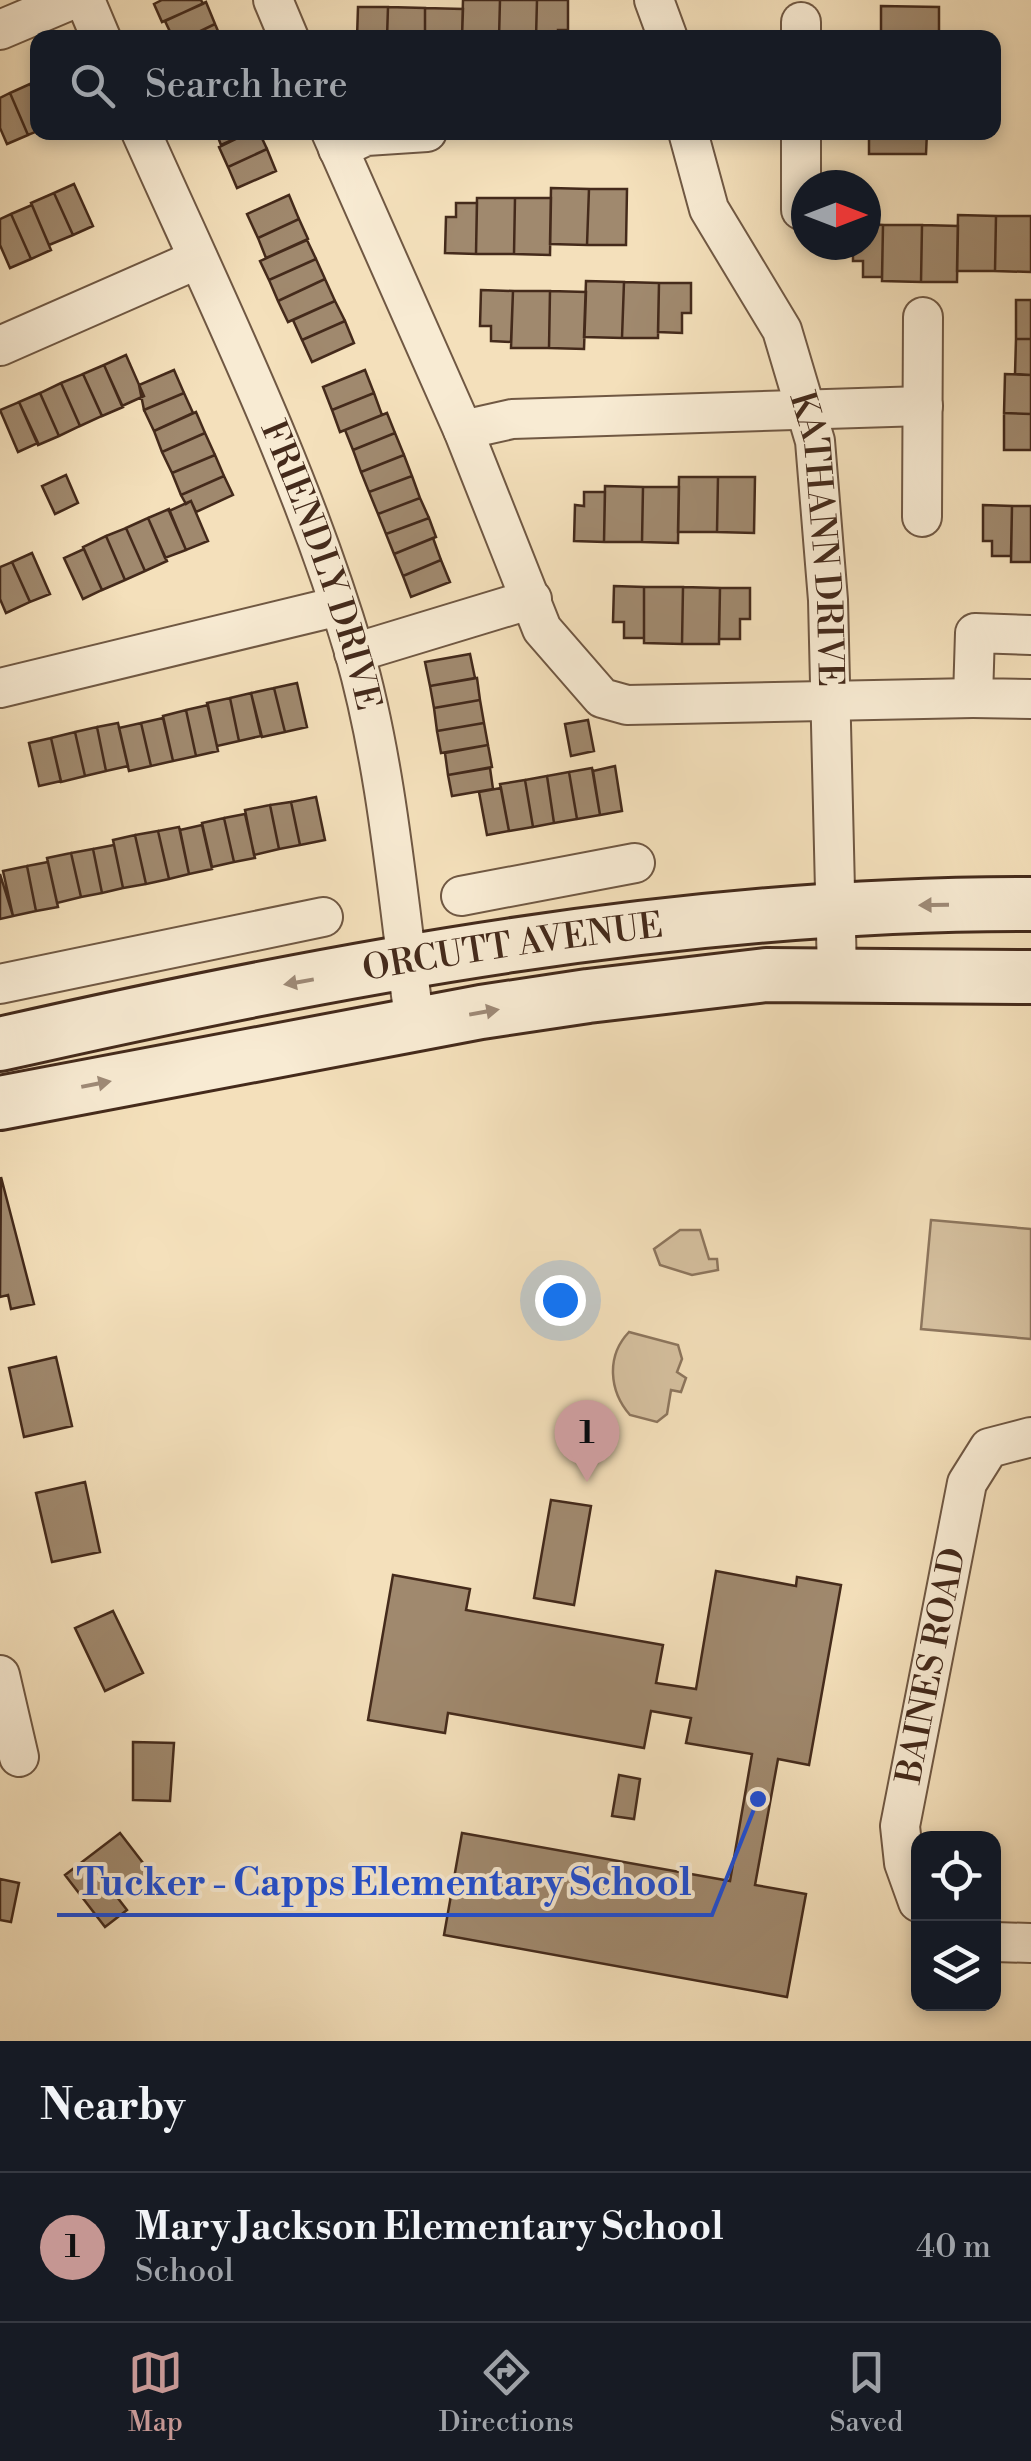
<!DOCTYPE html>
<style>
:root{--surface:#171b24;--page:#242831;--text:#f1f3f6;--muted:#9ea1a6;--line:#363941;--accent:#c59692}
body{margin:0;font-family:"Libre Bodoni",serif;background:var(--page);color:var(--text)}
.controls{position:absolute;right:30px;bottom:30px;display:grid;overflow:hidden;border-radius:20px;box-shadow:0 5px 15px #0003}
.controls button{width:90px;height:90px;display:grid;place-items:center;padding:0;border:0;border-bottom:2px solid var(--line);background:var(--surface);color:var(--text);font:50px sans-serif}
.compass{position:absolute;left:791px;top:170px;width:90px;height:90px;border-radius:50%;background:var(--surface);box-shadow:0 5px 15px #0003;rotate:90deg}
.you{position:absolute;left:560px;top:1300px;width:35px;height:35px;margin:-25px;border:8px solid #fff;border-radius:50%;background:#1a73e8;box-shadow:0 0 0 15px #1a73e833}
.badge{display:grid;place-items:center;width:65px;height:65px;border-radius:50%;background:var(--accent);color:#111;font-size:32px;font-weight:700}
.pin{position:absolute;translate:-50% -82px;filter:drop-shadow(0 2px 5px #0008)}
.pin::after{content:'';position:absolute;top:52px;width:35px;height:30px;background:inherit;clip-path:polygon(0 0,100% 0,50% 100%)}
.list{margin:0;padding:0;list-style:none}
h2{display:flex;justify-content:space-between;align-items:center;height:130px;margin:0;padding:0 40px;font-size:42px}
h2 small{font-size:32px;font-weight:400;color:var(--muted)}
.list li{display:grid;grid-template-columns:65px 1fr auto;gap:30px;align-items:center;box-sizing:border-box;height:150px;padding:0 40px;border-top:2px solid var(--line)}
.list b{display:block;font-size:38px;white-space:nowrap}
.list p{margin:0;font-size:32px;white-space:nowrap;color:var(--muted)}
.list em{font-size:32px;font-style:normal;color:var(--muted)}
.icon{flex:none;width:55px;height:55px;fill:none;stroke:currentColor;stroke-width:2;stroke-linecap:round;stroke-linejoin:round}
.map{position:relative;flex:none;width:1031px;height:2041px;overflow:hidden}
.search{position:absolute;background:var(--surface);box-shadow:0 5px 15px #0003;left:30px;right:30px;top:30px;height:110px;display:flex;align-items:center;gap:25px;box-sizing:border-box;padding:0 35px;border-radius:20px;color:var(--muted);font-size:38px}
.sheet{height:280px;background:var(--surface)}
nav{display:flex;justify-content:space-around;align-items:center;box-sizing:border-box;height:140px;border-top:2px solid var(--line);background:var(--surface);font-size:28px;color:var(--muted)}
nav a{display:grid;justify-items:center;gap:5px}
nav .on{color:var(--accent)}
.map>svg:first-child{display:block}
.green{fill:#d6c1a0;stroke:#8d765e;stroke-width:2.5}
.building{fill:#a0896e;stroke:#442a1b;stroke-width:2.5}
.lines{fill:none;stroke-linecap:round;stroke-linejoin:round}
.minor-casing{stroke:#705843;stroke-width:42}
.secondary-casing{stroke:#442a1b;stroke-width:58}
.minor{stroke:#f8ebd3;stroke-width:38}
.secondary{stroke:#f8ebd3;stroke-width:52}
.oneway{fill:#9e8a77}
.labels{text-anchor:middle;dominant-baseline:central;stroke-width:8;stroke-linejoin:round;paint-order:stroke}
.street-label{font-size:35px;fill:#442a1b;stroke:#f8ebd3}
.leader{fill:none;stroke:#1d4ed8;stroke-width:4}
.callout-dot{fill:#1d4ed8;stroke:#f8ebd3;stroke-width:4}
.callout-label{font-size:38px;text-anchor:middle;font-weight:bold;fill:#1d4ed8;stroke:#f8ebd3;stroke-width:8;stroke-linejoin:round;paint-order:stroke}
</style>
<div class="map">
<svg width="1031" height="2041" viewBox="0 0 1031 2041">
<rect width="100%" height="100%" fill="#f4e0bb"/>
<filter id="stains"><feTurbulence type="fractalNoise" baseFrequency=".002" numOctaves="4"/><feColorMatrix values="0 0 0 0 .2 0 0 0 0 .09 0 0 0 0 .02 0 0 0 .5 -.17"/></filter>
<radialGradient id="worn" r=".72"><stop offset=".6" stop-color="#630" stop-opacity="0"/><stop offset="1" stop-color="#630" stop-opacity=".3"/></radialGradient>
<path class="green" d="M931 1220 1031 1229V1339L921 1329Z
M680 1230H700L709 1259H717L718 1270 692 1275 660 1265 654 1249Z
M629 1332 678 1345 682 1359 677 1372 686 1378 681 1392 671 1390 667 1414 657 1422 630 1415C609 1391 606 1356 629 1332Z"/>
<path class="building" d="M162 0H201L203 4 162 22 154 4Z
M463 0H500L499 38H462Z
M500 0H537L536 38H499Z
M537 0H568V30H558V38H536Z
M206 2 215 24 186 38H173L165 21Z
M881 6 939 7V38H881Z
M358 7H388L387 38H357Z
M388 7 425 8V38H387Z
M425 8 463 9 462 38H425Z
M215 24 221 38H186Z
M30 84 38 101V131L28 135 10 93Z
M10 93 28 135 7 144 0 128V98Z
M216 132H250L221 145Z
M250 132H259L267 149 228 167 219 147Z
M869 132H927L926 154H869Z
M267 149 276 171 237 188 228 167Z
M74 184 93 226 73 235 54 193Z
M551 188 589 189 587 245 550 244Z
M589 189H627L626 245H587Z
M54 193 73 235 49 245 31 203Z
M289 195 299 219 258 238 247 214Z
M477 198H515L514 254H476Z
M515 198H551L550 255 514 254Z
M456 203H477L476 254 445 253 446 217H456Z
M32 205 51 250 31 259 11 214Z
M11 214 31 259 10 268 0 245V219Z
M958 215 996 216 995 271H957Z
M996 216H1031V272L995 271Z
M299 219 308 239 266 258 258 238Z
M866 224 883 225 882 277H863V261H853V245H866Z
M883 225H922L921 282 882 281Z
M922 225 958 226 957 282H921Z
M307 240 316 259 269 280 260 261Z
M316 259 325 279 278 301 269 280Z
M325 279 335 301 288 322 278 301Z
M586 281 624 282 622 338 584 337Z
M624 282 659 283 658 338H622Z
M659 283H691V313H682V333L658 332Z
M481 290 513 291 511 342 491 341V326H480Z
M513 291H550L549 348H511Z
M550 291 586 292 584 349 549 348Z
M1016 300H1031V339H1016Z
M335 301 345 321 302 340 293 320Z
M345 321 354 343 312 362 302 340Z
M1016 339H1031V375L1015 374Z
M126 355 144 396 122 406 104 365Z
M104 365 123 407 102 416 83 374Z
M174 370 184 393 144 410 139 385Z
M365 370 374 393 332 410 323 387Z
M83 374 102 416 80 426 61 383Z
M1005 374 1031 375V414L1004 413Z
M61 383 80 426 59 436 40 393Z
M40 393 59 436 38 445 19 402Z
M184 393 193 413 154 431 144 410Z
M374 393 382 415 340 432 332 410Z
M19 402 38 443 18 452 0 410Z
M196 412 205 433 162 452 154 431Z
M387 413 395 433 353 450 345 430Z
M1004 413 1031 414V450H1004Z
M205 433 215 455 172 473 162 452Z
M395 433 404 455 361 472 353 450Z
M215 455 224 476 181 495 172 473Z
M404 455 412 476 369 492 361 472Z
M66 475 78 503 55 514 42 486Z
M224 476 233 495 196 512 191 501 186 504 181 495Z
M412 476 420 498 378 514 369 492Z
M679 477H718L717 532H678Z
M718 477H755L754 533 717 532Z
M605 486 643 487 642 542H604Z
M643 487H679L678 543 642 542Z
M584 492H605L604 542 574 541 575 505 584 506Z
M420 498 429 518 386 534 378 514Z
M191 501 208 541 186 550 169 511Z
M983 505 1012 506 1011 556H992V541H983Z
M1012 506H1031V562H1011Z
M169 509 186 550 165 558 148 518Z
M148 518 167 561 145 571 126 528Z
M429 518 436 537 394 554 386 534Z
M126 528 145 571 125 580 106 536Z
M106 536 125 580 102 590 83 547Z
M433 538 441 560 403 576 394 554Z
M84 549 102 590 83 599 64 558Z
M32 553 50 594 30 602 12 562Z
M441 560 450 582 411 597 403 576Z
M12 562 30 602 6 613 0 599V567Z
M614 586 644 587V638H624V622H613Z
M644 587H683L682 644 644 643Z
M683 587 720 588 719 644H682Z
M720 588H750V619H740V639H719Z
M470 654 475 678 430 686 425 662Z
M477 678 480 700 434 708 430 686Z
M297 683 307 727 285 732 274 688Z
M274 688 285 732 262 737 251 693Z
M251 693 261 736 239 741 230 698Z
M230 698 239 741 217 746 207 703Z
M480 700 484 723 437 731 434 708Z
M208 705 218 751 196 756 186 710Z
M186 710 196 756 173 761 163 716Z
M163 718 173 761 151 766 141 723Z
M588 720 594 751 571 756 565 724Z
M118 723 128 766 106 771 97 727Z
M141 723 151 766 129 771 119 728Z
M484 723 488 745 441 753 437 731Z
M97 727 106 771 85 776 75 732Z
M75 732 85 776 61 782 51 738Z
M51 738 61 781 39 786 29 743Z
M488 745 492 767 448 775 445 753Z
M615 766 622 811 600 815 593 771Z
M490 768 493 789 452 796 448 775Z
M592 768 600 815 577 819 569 772Z
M569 772 577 819 554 823 547 776Z
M547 776 554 823 533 827 525 780Z
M525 780 533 827 509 831 500 784Z
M501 788 509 831 487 835 479 792Z
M316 797 325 840 300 845 291 802Z
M291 802 300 845 279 849 270 805Z
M270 805 279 849 254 855 245 810Z
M245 814 255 858 234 862 224 818Z
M224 818 234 862 212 867 202 823Z
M202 825 212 869 189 874 180 830Z
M179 827 189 874 169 879 158 831Z
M158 831 169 879 146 884 135 835Z
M135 835 146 884 123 888 113 840Z
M114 845 123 888 102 893 93 849Z
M93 849 102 893 81 897 71 853Z
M71 853 81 897 57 903 47 858Z
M48 862 58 907 36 911 27 866Z
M27 866 36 911 13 916 3 871Z
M0 874 13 916 0 919Z
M1 1177 34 1304 11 1309 8 1295 0 1297Z
M56 1357 72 1426 24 1437 9 1368Z
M85 1482 100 1552 52 1562 36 1493Z
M551 1500 591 1506 574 1605 534 1598Z
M716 1571 796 1586 797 1577 841 1585 809 1765 778 1759 755 1885 806 1894 787 1997 444 1935 462 1833 730 1881 752 1754 686 1743 691 1718 651 1711 644 1748 448 1713 445 1733 368 1720 393 1575 470 1589 466 1610 663 1645 656 1683 696 1689Z
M113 1611 143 1673 105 1691 75 1628Z
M133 1742 174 1743 170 1801 133 1800Z
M619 1775 640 1779 634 1819 612 1816Z
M120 1833 150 1872 117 1897 127 1910 105 1927 65 1875Z
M0 1879 19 1883 11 1922 0 1920Z"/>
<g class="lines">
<g class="minor-casing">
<g id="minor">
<path d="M85 0 101 38"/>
<path d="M273 0 289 38"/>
<path d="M654 0 668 38"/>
<path d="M801 22V38"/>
<path d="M0 30 71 0"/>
<path id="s1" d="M141 132C217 302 301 472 354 651 388 769 398 903 415 1025"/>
<path d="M331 132 463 430 542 629 602 698 627 705 973 698"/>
<path id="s2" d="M688 132 709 209 782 330 815 441 828 600 837 973"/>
<path d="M801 132V210"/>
<path d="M338 149 366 136 427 132"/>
<path d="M0 346 198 259"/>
<path d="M463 430 512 419 923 406"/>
<path d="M922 517 923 317"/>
<path d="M1031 635 975 633 973 698 1031 699"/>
<path d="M354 653 532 599"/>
<path d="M0 688 339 606"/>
<path d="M461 896 635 863"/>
<path d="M0 984 323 917"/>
<path d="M0 1675 19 1757"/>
<path id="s3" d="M918 1902 904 1863 900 1826 967 1483 989 1448 1031 1437"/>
<path d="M994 1942 1031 1943"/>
</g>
</g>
<g class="secondary-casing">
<g id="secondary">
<path id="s4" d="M0 1044C335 968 686 903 1031 904"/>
<path d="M0 1103 481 1012 588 996 766 975 1031 977"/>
</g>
</g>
<use href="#minor" class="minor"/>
<use href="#secondary" class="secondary"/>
</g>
<defs><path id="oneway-solid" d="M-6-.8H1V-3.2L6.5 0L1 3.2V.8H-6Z" transform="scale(2.5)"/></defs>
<g class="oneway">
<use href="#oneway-solid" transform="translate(934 905) rotate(179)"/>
<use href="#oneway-solid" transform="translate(299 982) rotate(170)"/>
<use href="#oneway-solid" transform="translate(484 1012) rotate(-10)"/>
<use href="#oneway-solid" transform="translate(96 1084) rotate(-11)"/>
</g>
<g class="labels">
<g class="street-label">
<text stroke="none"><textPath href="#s2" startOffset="435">KATHANN DRIVE</textPath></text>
<text stroke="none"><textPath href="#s1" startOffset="470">FRIENDLY DRIVE</textPath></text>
<text stroke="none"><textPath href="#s4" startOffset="522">ORCUTT AVENUE</textPath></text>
<text stroke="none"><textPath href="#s3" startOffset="242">BAINES ROAD</textPath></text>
</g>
</g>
<path class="leader" d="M758 1799L712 1915H57"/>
<circle class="callout-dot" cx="758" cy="1799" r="10"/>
<g class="callout-label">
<text x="384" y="1895">Tucker - Capps Elementary School</text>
</g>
<rect width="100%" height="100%" filter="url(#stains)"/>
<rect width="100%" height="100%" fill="url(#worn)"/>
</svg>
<div class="controls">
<button><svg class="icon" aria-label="locate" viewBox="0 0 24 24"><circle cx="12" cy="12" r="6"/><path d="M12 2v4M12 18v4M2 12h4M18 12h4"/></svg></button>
<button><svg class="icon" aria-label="layers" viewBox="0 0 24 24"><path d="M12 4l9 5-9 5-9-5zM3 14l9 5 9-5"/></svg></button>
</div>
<svg class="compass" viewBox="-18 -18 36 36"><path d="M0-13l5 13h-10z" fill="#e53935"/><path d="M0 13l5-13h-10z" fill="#9ea1a6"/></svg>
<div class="you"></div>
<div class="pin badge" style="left:587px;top:1482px">1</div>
<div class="search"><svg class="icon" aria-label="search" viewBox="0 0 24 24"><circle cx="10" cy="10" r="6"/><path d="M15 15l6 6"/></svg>Search here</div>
</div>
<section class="sheet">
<h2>Nearby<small></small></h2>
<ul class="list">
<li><span class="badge">1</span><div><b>Mary Jackson Elementary School</b><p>School</p></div><em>40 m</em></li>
</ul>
</section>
<nav>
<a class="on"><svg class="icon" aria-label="map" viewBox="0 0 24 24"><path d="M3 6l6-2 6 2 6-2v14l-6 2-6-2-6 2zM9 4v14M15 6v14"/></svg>Map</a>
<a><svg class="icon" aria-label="directions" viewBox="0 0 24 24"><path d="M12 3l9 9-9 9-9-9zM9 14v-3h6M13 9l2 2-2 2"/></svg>Directions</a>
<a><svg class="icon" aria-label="saved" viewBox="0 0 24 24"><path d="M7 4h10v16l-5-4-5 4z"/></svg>Saved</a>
</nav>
